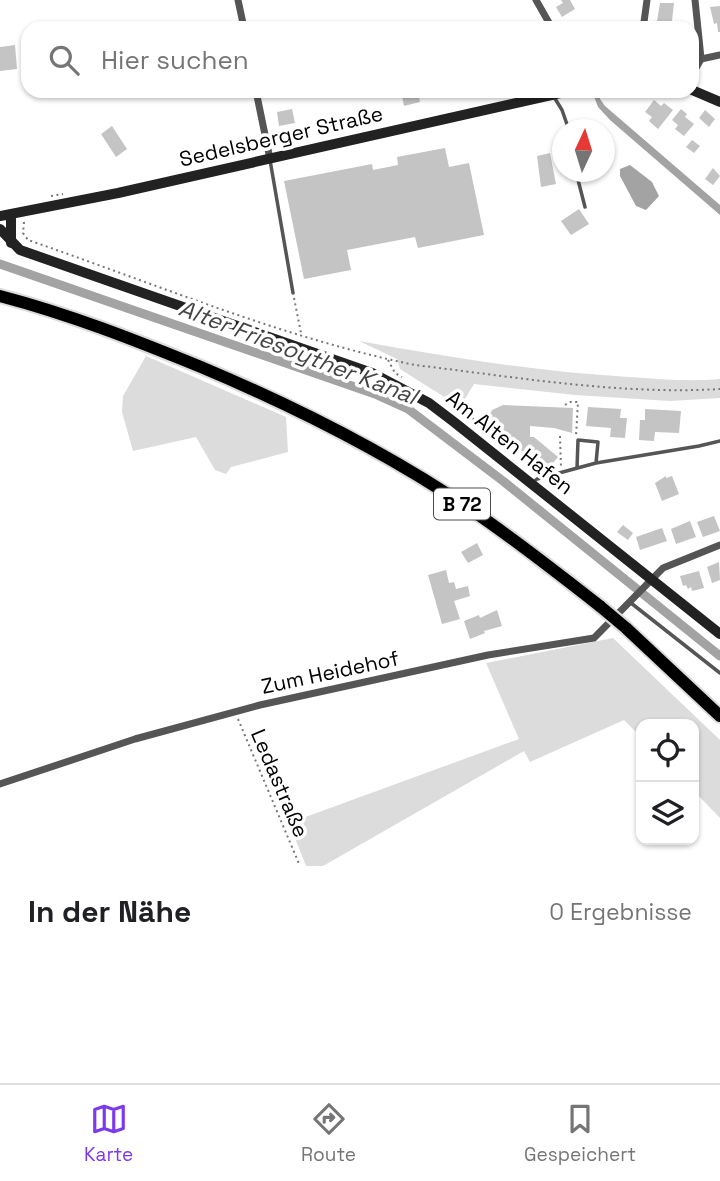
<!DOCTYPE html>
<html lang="de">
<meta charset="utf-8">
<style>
:root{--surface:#fff;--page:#f6f6f6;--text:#202124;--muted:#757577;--line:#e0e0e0;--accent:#7c3aed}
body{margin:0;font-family:"Space Grotesk",sans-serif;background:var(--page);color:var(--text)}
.controls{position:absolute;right:21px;bottom:21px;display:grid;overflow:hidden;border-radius:14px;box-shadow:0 2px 5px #0004}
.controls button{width:63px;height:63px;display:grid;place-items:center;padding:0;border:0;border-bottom:2px solid var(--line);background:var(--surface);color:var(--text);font:35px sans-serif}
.compass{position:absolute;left:552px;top:119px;width:63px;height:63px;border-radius:50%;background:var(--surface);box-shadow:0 2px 5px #0004;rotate:4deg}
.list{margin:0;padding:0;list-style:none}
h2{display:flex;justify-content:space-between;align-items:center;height:91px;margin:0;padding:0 28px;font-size:30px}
h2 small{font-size:23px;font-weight:400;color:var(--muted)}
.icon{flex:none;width:38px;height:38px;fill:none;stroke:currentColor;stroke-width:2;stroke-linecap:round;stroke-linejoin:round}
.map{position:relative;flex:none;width:720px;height:866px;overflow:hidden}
.search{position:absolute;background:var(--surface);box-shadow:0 2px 5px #0004;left:21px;right:21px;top:21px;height:77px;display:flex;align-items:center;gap:18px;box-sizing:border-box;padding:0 24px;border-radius:21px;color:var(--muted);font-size:26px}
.sheet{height:217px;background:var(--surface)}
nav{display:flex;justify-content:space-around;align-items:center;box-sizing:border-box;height:98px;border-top:2px solid var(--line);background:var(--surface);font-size:19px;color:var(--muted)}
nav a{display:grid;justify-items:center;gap:4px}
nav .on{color:var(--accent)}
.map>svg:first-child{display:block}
.green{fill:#dcdcdc}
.water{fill:#a3a3a3}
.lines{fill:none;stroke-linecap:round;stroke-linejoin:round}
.canal{stroke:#a3a3a3;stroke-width:9}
.building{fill:#c4c4c4}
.highway-casing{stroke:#dbdbdb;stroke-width:16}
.path{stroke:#777;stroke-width:2;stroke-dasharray:2 3.5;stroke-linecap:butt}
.lane{stroke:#555;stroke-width:3.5}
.street{stroke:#555;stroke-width:7}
.secondary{stroke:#222;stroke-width:10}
.highway{stroke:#000;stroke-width:12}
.highway-bridge-casing{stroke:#dbdbdb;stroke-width:16;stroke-linecap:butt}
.highway-bridge{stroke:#000;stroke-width:12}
.labels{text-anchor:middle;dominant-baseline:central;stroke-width:7;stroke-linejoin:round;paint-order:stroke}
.shield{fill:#fff;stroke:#4c4c4c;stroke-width:2}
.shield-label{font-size:19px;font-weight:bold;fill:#000}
.street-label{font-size:21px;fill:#000;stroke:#fff}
.water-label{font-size:23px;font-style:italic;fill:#444;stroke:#fff}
</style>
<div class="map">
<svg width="720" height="866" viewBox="0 0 720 866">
<rect width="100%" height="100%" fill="#fff"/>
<path class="green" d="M359 341C449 357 538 372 629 377 660 379 690 382 720 379V398L670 401 575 395 474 384 460 407 400 369 397 359Z
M146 356 286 417 288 452 231 467 226 474 215 470 196 437 133 451 122 412 123 396Z
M613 638 720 740V818L694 791V724H641V737L624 720 530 762 524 751 323 866H306L289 823 519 739 486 663Z"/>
<path class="water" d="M592 91H600V99L605 106 720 205V215L610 120 598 107Z
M630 165 652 182 659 196 646 210 636 206 620 176V169Z"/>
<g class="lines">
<path class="canal" d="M0 264 375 394 408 409 503 481 720 656"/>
</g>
<path class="building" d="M561 0H570L575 9 562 17 556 7 563 3Z
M660 3H674L672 21H657Z
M720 6V32H718L717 23 714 24 710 7Z
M15 45 17 69 0 71V47Z
M401 91H418L420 102 404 106Z
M654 100 661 106 664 103 673 110 658 129 649 121 652 117 645 112Z
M292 109 295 123 279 126 277 112Z
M681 109 687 114 685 117 694 124 684 136 675 129 678 125 672 120Z
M705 110 715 119 709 127 699 118Z
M112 126 127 149 116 157 101 134Z
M692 140 700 146 694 153 686 147Z
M445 148 449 167 469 163 484 235 418 248 415 237 347 250 351 270 304 279 284 181 372 164 373 170 398 165 397 157Z
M550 153 556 184 541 187 537 156Z
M713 168 720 176 713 185 705 179Z
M579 209 589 224 571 235 561 221Z
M503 405 573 408 572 433 554 428 530 426V437H534L558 457 546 471 494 428 489 418 490 414 492 410Z
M588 407 621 409 620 418H627L625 438 610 437 611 428 586 426Z
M645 409 681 411 679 433 655 432 654 441 639 440 640 420H645Z
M666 476V478L672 476 679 494 662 501 655 483Z
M714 516 720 531 703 537 697 522Z
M690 521 696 537 676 544 671 529Z
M623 525 633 533 628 540 617 532Z
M662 528 667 541 640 550 636 537Z
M477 543 483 555 468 563 461 552Z
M719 562 720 580 712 583 707 567Z
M446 570 449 583 454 582 456 589 468 586 470 596 454 601 460 619 442 624 428 575Z
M699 571 704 588 692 591 691 587 688 589 686 585 683 586 680 576Z
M497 610 502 626 484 631 485 633 470 639 464 621 479 615 480 618Z"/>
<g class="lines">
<g class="highway-casing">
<path id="highway" d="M0 296C69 314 135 340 201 367 296 407 388 453 473 511 517 541 559 574 601 607
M626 628 720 716"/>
</g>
<path class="path" d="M51 196 63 194
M24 222 23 233 28 240C156 284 283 338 415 365 516 377 619 395 720 389
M294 298 301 333
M388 360 395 373 402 377
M565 405 570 402H578L576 436
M472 418 483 424 507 443 509 441
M560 436 561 468
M238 719 300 866"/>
<path class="lane" d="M554 97 562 110 569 130
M270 160 293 293
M576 172 585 207
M577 468 578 440 598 442 596 463
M532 483 537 479 596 463 699 446 720 441
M631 603 720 673"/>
<path class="street" d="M238 0 244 28
M536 0 552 28
M647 0 644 22 647 28
M695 0 701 58
M692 61 720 55
M692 75 701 59
M256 91 270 159
M0 784 135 739 260 705 488 655 594 638 663 568 720 545"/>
<path class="secondary" d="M692 90 720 102
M11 215V243
M0 216 118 193 569 91
M0 229 20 250 372 373 429 403 454 422 720 634"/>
<use href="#highway" class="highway"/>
<g class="highway-bridge-casing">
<path id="highway-bridge" d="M601 607 626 628"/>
</g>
<use href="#highway-bridge" class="highway-bridge"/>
</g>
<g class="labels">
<rect class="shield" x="434" y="488.5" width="56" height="31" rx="5"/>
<g class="shield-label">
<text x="462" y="504">B 72</text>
</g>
<g class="street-label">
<text transform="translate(281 136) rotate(-13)">Sedelsberger Straße</text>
<text transform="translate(510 442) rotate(38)">Am Alten Hafen</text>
<text transform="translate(330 672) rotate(-12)">Zum Heidehof</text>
<text transform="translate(280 783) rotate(67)">Ledastraße</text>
</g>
<g class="water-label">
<text transform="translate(298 352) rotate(21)">Alter Friesoyther Kanal</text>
</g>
</g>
</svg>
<div class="controls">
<button><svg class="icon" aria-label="locate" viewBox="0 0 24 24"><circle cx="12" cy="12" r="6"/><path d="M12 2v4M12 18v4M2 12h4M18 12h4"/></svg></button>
<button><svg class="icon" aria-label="layers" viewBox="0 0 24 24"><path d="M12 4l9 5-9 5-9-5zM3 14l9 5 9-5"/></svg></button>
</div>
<svg class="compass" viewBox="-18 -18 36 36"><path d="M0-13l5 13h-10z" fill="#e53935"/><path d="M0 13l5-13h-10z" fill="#757577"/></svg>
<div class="search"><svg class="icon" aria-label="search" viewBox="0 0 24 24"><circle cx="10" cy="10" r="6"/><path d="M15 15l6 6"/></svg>Hier suchen</div>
</div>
<section class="sheet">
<h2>In der Nähe<small>0 Ergebnisse</small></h2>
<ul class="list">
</ul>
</section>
<nav>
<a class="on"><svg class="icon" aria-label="map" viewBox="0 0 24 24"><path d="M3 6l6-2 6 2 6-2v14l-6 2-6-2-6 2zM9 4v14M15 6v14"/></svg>Karte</a>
<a><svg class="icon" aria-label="directions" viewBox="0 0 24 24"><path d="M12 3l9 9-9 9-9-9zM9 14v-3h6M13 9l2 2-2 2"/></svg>Route</a>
<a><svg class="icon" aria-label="saved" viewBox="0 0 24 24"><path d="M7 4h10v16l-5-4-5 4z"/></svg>Gespeichert</a>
</nav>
